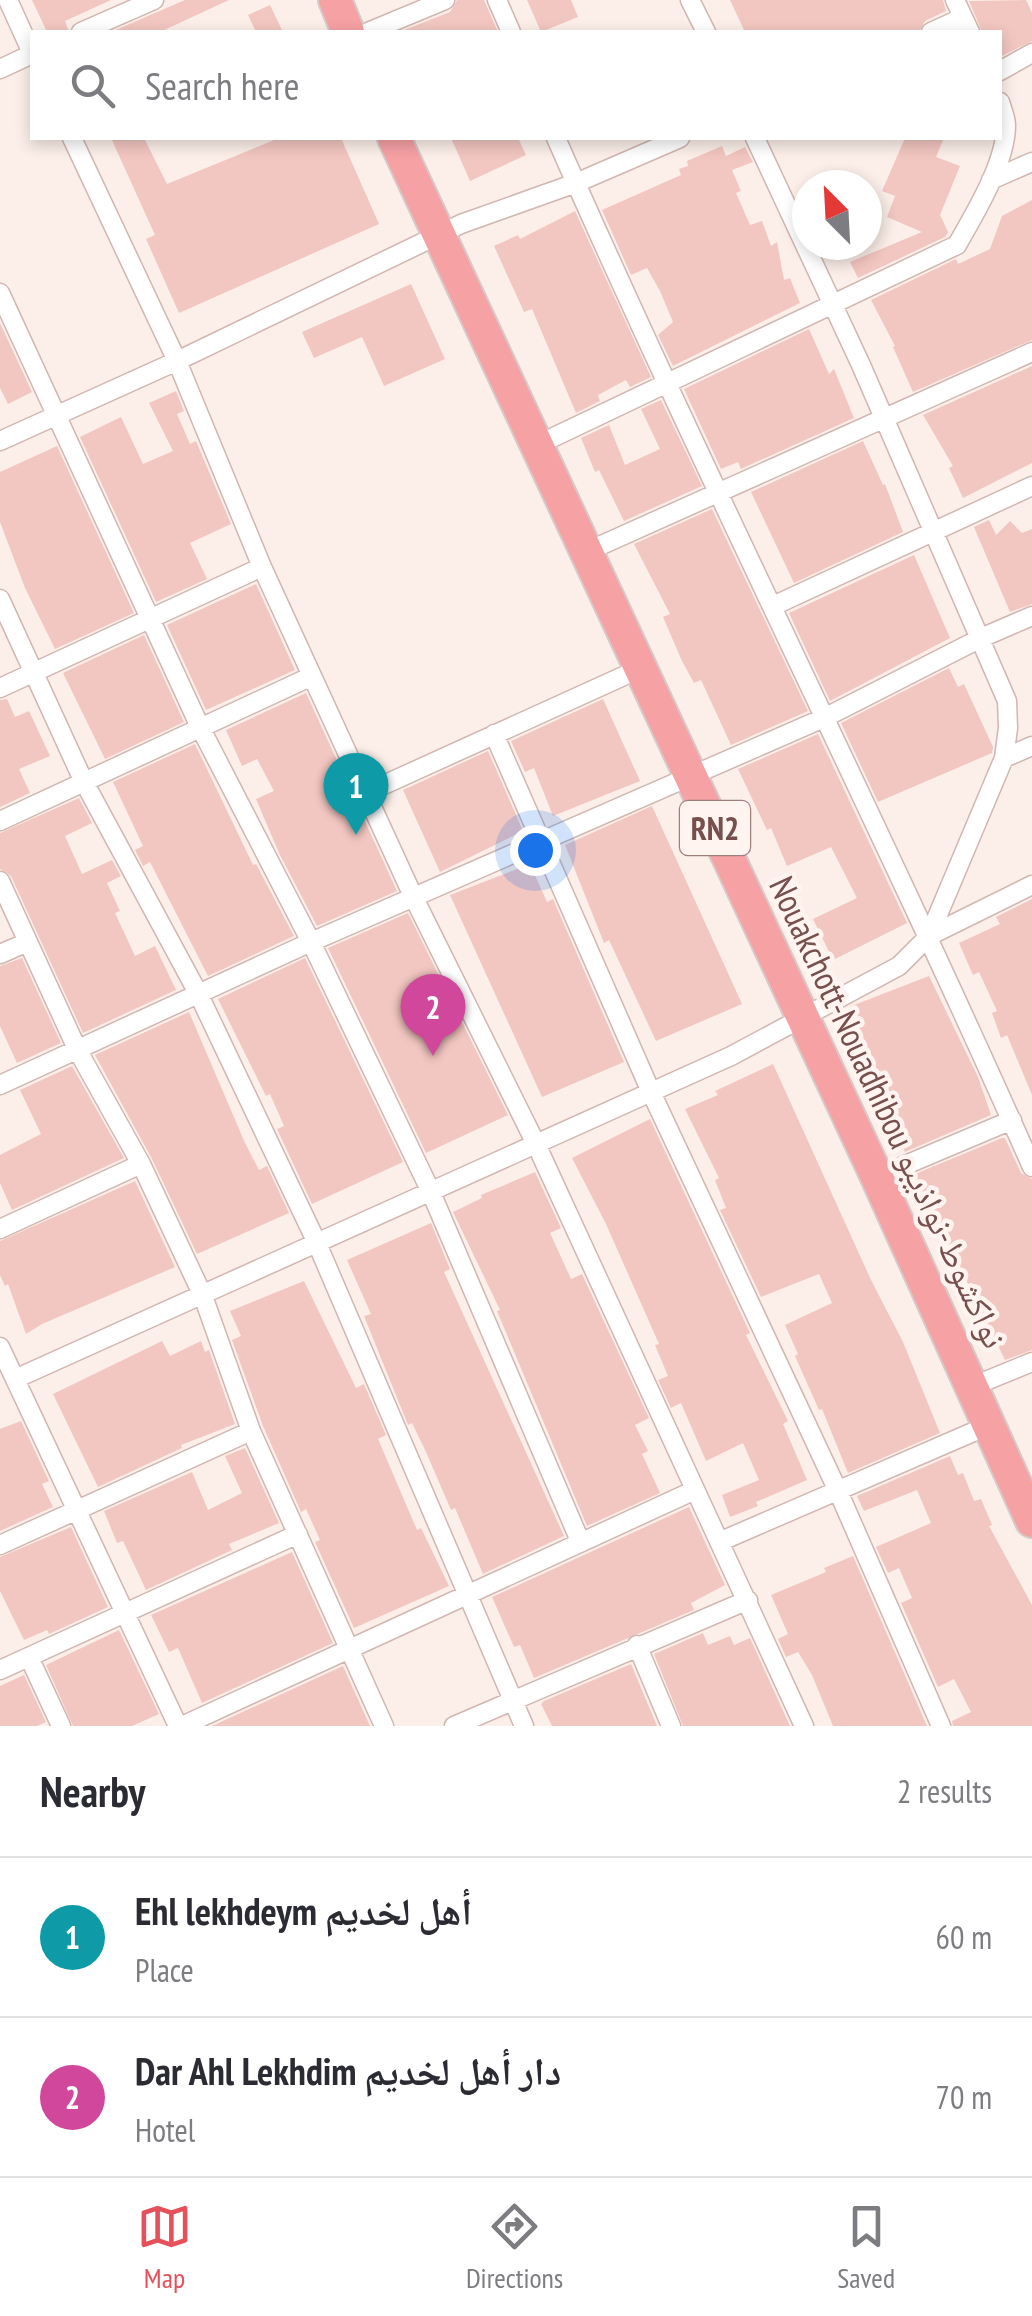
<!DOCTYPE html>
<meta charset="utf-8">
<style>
:root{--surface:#fff;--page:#f7f7f7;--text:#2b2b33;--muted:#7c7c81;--line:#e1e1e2;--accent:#e5505b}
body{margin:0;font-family:"PT Sans Narrow","Noto Naskh Arabic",sans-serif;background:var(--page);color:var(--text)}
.compass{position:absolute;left:792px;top:170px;width:90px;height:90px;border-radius:50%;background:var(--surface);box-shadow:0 5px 15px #0003;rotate:336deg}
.you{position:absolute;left:535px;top:850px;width:35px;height:35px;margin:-25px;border:8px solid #fff;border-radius:50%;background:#1a73e8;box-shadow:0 0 0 15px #1a73e833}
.badge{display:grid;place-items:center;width:65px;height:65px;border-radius:50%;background:var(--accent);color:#fff;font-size:32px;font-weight:700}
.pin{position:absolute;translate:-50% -82px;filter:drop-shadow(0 2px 5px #0008)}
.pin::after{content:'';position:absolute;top:52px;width:35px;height:30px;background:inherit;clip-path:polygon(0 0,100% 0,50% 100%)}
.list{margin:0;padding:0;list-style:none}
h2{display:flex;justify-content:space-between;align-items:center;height:130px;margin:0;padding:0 40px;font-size:42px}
h2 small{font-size:32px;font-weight:400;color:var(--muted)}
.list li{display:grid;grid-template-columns:65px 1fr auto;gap:30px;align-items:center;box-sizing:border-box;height:160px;padding:0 40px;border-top:2px solid var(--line)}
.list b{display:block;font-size:38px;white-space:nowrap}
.list p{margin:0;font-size:32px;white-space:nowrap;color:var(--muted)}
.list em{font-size:32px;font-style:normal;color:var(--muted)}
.icon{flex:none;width:55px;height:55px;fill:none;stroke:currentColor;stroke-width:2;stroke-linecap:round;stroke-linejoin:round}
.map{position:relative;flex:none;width:1032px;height:1726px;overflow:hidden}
.search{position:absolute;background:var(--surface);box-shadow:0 5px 15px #0003;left:30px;right:30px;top:30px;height:110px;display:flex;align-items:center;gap:25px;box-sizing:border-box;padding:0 35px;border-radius:0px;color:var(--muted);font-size:38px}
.sheet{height:450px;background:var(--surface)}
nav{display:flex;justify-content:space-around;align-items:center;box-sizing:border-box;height:140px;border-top:2px solid var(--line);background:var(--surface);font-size:28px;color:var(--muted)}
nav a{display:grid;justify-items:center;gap:5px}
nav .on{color:var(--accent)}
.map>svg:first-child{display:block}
.building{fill:#f2c6c1}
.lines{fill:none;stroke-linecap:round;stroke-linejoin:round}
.street-casing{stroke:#d1b6b1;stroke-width:21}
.highway-casing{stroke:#d6cac9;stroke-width:36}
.street{stroke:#fff;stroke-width:18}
.highway{stroke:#f6a1a4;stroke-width:32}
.labels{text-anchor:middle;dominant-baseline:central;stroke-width:9;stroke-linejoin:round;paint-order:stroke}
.shield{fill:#fff4f0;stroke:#a0807d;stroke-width:2.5}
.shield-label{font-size:32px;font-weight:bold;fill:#774f4c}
.street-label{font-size:35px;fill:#774f4c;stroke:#fff4f0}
</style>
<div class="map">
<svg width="1032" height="1726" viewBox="0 0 1032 1726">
<rect width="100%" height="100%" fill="#fcefe9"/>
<path class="building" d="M32 0H111L65 21 69 32H47Z
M185 0H229L160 32H111Z
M457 0H484L498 32H399L450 12Z
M527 0H571L578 17 541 32Z
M730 0H943L946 11 925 21 919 32H745Z
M1026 0 1032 13V41L1000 57V32H982L969 1Z
M270 5 283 32H256L248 15Z
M111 138H144L167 184 279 138H341L379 224 179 313 146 239 155 235Z
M451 138H518L526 155 470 181Z
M905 138H944L936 157 960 166 940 215 948 232 945 237 858 278 850 262 922 232 887 217 895 196 882 191Z
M722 146 726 156 745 147 753 162 732 170 741 191 736 193 750 225 762 221 771 246 777 242 784 280 790 278 800 303 673 366 658 335 673 322 660 291 647 268 631 275 602 210 681 175 679 169 688 166 687 161Z
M1032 200V340L913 392 893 347 895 346 871 300 956 259 958 264 990 249 1002 216Z
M575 211 651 377 630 387 626 380 598 395 600 401 576 413 532 309 524 312 494 246 518 235 520 239Z
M411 284 445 359 384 386 362 337 314 358 302 332Z
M0 323 32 392 8 404 0 388Z
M809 329 829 374 834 369 854 418 741 469 738 462 721 469 684 389Z
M1032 366V463L963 498 949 468 953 466 923 415Z
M176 391 184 411 177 414 190 444 196 441 231 524 190 543 207 579 156 602 80 437 121 417 143 464 173 451 149 403Z
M661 400 702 486 624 521 599 470 595 472 581 438 609 425 625 465 660 449 641 409Z
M863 441 883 485 885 484 903 532 794 583 751 492Z
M57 446 134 613 55 649 25 588 0 522V472Z
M712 509 808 711 731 745 701 680 694 683 682 661 663 617 670 614 634 544Z
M989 520 996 535 1010 521 1022 533 1032 529V604L1010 612 974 527Z
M914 555 950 638 830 701 789 613Z
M256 584 295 670 206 710 167 625Z
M144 635 184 722 105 759 63 673Z
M949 668 958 687 964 684 993 747 992 753 878 802 841 723Z
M306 693 397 891 317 926 279 853 256 799 274 791 257 759 242 766 226 730Z
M7 699 15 717 29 711 50 756 19 769 30 793 0 807V700Z
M603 699 640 781 553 816 534 768 525 772 511 741Z
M818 734 907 923 833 960 813 919 857 898 831 847 787 866 771 828 767 830 738 769Z
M195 744 253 865 256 864 294 936 208 976 150 862 143 866 135 850 143 846 113 782Z
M488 751 523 831 440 872 403 790Z
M79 798 92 823 65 836 82 874 112 860 121 876 107 883 120 911 115 913 135 956 155 946 176 990 83 1033 11 876 0 869V833Z
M652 806 742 1004 656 1041 609 940 604 943 565 845Z
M530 864 547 902 553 899 624 1062 542 1097 450 895Z
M1032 899V1095L1007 1035 1001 1038 992 1013 997 1011 979 972 973 975 959 943 1000 924 996 917Z
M408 913 508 1115 426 1153 328 948Z
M22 958 61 1043 17 1063 0 1026V966Z
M305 958 403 1162 312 1204 277 1129 284 1126 270 1094 266 1096 218 999Z
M929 976 978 1077 991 1115 905 1152 892 1122 899 1119 849 1007Z
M189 1012 245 1143 259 1170 267 1166 289 1213 197 1254 152 1159 95 1055Z
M773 1064 871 1280 903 1342 940 1433 848 1473 822 1409 819 1410 795 1356 798 1354 785 1325 832 1303 819 1274 761 1297 720 1210 726 1208 715 1180 719 1178 685 1109 718 1095 715 1091Z
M72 1066 124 1158 12 1210 0 1183V1155L41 1134 20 1090Z
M650 1119 750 1333 746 1335 788 1421 783 1424 807 1480 756 1502 758 1506 730 1517 722 1495 759 1480 743 1443 706 1461 681 1403 671 1408 658 1380 668 1376 655 1345 659 1344 606 1224 572 1158Z
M1002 1138H1005L1021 1173 1032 1179V1350L1005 1360 945 1236 943 1237 915 1174Z
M535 1172 561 1228 550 1233 571 1279 582 1274 649 1418 635 1425 648 1451 642 1454 660 1493 587 1526 497 1311 500 1310 453 1212 482 1198 481 1195Z
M135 1181 175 1267 42 1324 26 1334 8 1284 5 1286 0 1275V1241Z
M431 1223 450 1269 444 1272 564 1536 483 1574 455 1508 451 1510 426 1452 412 1423 408 1425 364 1316 371 1314 347 1260Z
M304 1281 356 1388 364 1384 386 1435 378 1439 417 1530 421 1528 449 1586 354 1628 315 1542 320 1540 306 1509 301 1512 263 1426 232 1340 241 1336 230 1311Z
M162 1341 170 1356 201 1341 205 1352 209 1350 235 1424 181 1445 182 1448 98 1487 53 1394Z
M21 1421 49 1481 42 1484 53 1507 0 1531V1429Z
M245 1448 279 1523 229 1544 232 1550 146 1590 123 1541 117 1543 104 1511 192 1472 208 1510 242 1493 225 1456Z
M950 1456 958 1475 963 1473 974 1501 981 1499 992 1525 989 1526 1032 1605V1726H953L952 1721 971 1712 954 1679 938 1687 901 1603 912 1598 899 1568 888 1573 876 1547 931 1523 917 1490 864 1511 857 1496Z
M689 1507 725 1585 691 1603 694 1610 534 1678 520 1645 514 1647 492 1597Z
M71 1527 108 1607 49 1634 47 1630 24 1640 0 1591V1557Z
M292 1552 333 1643 202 1703 178 1648 169 1652 151 1615Z
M853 1556 927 1726H833L812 1675 798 1652 786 1657 778 1639 788 1634 771 1595 826 1572 824 1568Z
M119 1630 159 1714 132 1726H73L46 1665Z
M703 1633 708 1645 730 1636 734 1645 750 1638 790 1726H683L654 1654Z
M631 1664 657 1726H552L541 1704 544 1701Z
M343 1666 370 1726H212Z
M24 1675 46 1722 37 1726H0V1686Z"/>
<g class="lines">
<g class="street-casing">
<path id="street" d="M8 0 32 53
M497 0 511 32
M690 0 706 32
M955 0 970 32
M81 32 154 0
M368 32 445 0
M931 32 962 18
M0 69 32 54
M1000 71 1032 53
M72 138 177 361 262 567 413 896 536 1144 804 1726
M556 138C708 484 879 821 1032 1167
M755 138 861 365 1007 701 1008 728 1004 758 929 936
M991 180 1032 162
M0 293 200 727 311 942 430 1190 580 1541
M0 441 177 361 461 224 576 183 680 138
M535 446 957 245C975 213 1006 163 1006 125 1006 118 1002 109 1000 102
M586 552 1032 352
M0 599 83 780 198 993 316 1241 524 1726
M773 606 1032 486
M0 688 262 567
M494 734 651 1092 838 1491 941 1726
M1004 758 1032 746
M366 793 639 669
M0 821 312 676
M0 881 78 1051 141 1164 203 1296 251 1431 384 1726
M0 954 28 942
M0 1085 311 942 826 717 981 638 1032 616
M877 1177 1012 1120
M0 1229 141 1164
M0 1347 178 1726
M15 1379 731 1056 899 966 929 936 1032 885
M971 1387 1032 1362
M719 1542 987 1426
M0 1545 251 1431
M637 1645 671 1726
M29 1657 61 1726
M0 1670 298 1534
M182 1726 695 1490
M454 1726 748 1600"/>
</g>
<g class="highway-casing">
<path id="highway" d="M335 0 348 32
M394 138 877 1177 1032 1521"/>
</g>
<use href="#street" class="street"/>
<use href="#highway" class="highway"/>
</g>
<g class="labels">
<rect class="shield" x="680" y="801" width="70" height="54" rx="8"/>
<g class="shield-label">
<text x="715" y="828">RN2</text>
</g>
<g class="street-label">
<text transform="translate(889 1112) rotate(65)">Nouakchott-Nouadhibou نواكشوط-نواذيبو</text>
</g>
</g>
</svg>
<svg class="compass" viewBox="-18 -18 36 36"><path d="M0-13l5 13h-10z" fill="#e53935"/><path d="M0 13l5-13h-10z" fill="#7c7c81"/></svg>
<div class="you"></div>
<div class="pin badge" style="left:356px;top:835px;background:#0f9aa8">1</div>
<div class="pin badge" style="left:433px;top:1056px;background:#d1479c">2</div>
<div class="search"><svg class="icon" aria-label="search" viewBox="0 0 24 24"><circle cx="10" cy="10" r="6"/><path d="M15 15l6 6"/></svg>Search here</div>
</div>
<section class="sheet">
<h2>Nearby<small>2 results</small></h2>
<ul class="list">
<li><span class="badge" style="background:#0f9aa8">1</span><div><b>Ehl lekhdeym أهل لخديم</b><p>Place</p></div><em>60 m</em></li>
<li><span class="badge" style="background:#d1479c">2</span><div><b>Dar Ahl Lekhdim دار أهل لخديم</b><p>Hotel</p></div><em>70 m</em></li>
</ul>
</section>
<nav>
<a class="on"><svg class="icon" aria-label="map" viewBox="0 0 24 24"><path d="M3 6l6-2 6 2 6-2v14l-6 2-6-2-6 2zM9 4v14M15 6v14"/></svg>Map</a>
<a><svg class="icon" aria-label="directions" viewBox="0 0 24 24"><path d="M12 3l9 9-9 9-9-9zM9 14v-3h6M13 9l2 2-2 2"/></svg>Directions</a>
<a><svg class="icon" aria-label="saved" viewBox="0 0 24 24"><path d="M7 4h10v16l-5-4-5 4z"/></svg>Saved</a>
</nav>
